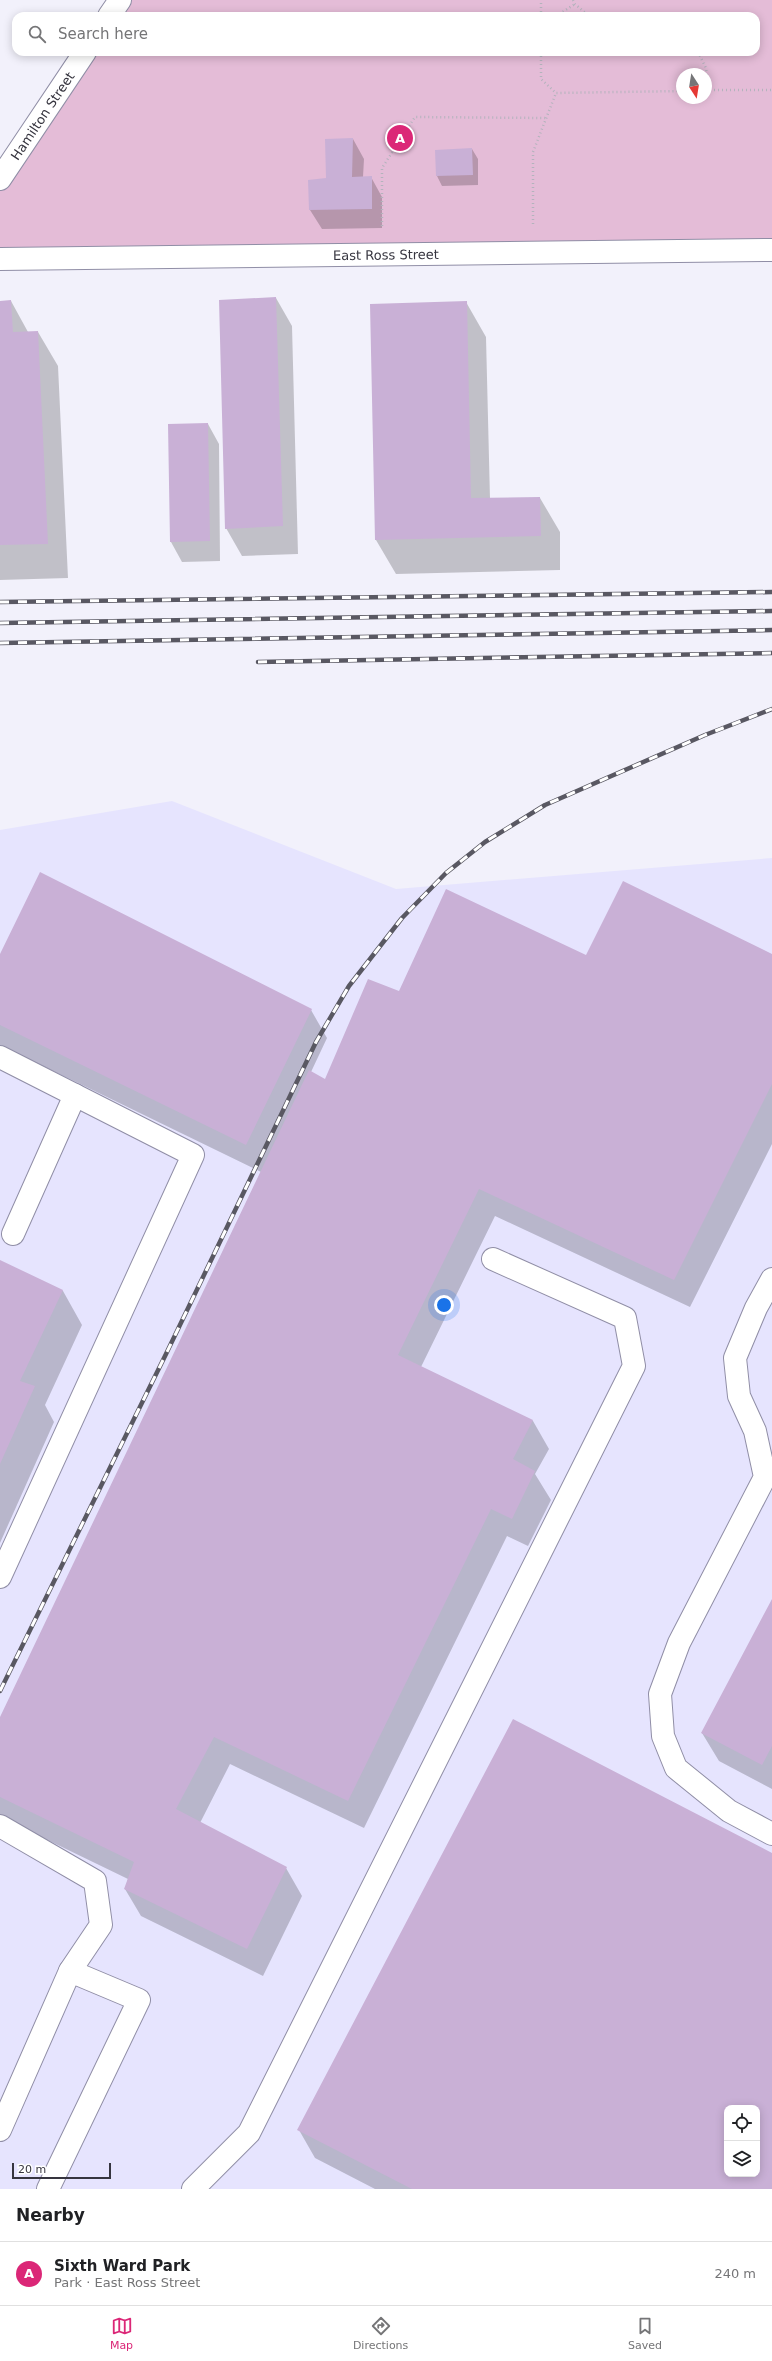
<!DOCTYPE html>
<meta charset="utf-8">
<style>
:root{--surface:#fff;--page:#f6f6f6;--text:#202124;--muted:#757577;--line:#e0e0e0;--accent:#db2777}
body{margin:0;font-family:"DejaVu Sans",sans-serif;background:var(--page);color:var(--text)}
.controls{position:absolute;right:12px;bottom:12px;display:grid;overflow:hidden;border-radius:8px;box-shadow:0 2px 10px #0003}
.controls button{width:36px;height:36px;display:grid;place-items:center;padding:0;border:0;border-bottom:1px solid var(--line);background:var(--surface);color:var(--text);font:20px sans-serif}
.compass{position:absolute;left:676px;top:68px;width:36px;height:36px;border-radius:50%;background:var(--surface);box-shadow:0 2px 10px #0003;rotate:168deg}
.scale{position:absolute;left:12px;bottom:10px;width:99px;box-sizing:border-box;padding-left:4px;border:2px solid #36353f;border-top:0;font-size:11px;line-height:14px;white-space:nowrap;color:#36353f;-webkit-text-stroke:3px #fff;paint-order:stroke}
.you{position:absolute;left:444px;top:1305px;width:14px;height:14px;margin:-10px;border:3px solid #fff;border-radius:50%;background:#1a73e8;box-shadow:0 0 0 6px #1a73e833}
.badge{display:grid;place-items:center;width:26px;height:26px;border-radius:50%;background:var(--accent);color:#fff;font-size:13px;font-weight:700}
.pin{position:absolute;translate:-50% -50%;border:2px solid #fff;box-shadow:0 1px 4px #0006}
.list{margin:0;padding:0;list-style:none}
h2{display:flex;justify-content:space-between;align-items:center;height:52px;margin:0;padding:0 16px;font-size:17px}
h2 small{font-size:13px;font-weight:400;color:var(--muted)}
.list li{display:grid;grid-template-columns:26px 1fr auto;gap:12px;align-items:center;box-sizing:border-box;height:64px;padding:0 16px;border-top:1px solid var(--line)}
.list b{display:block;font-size:15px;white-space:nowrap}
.list p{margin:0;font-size:13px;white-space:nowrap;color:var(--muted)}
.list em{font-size:13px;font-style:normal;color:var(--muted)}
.icon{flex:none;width:22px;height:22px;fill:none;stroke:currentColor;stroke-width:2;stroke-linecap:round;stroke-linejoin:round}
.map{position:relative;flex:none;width:772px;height:2189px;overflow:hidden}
.search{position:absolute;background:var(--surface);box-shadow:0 2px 10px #0003;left:12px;right:12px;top:12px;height:44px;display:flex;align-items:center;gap:10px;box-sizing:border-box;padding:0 14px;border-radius:12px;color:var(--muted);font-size:15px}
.sheet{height:116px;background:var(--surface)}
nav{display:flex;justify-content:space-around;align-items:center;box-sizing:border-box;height:56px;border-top:1px solid var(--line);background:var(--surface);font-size:11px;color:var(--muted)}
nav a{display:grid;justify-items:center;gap:2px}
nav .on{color:var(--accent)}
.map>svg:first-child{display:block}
.built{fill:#e6e4fe;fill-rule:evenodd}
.green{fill:#e4bcd7;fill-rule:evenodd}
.shadow{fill:#0003;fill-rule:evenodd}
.building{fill:#c9b0d6;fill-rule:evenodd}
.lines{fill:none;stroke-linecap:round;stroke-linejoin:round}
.minor-casing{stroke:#908ea6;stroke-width:24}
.path{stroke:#b4b3bd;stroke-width:2.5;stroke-dasharray:1 3;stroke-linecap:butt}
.minor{stroke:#fff;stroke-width:22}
.rail-casing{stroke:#595862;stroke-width:4.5}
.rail{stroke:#fff;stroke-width:3;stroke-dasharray:9;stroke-linecap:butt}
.labels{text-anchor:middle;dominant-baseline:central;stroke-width:4;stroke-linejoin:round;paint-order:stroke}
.street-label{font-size:13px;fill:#36353f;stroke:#fff}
</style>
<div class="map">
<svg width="772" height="2189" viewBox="0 0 772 2189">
<rect width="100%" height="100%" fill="#f2f1fb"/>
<path class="built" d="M172 801 396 889 772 858V2189H0V830ZM727 2108H757V2174H727Z"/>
<path class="green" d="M120 0H772V250L0 259V179L85 52H756V16H109ZM682 74H706V98H682Z"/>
<path class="shadow" d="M353 139 364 159 363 177H371L382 197V228L322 229 310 210 327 179Z
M472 149 478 159V185L442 186 437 176Z
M276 298 292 326 298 554 242 556 226 528Z
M11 301 28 332H38L58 366 68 578 0 580V302Z
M466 302 486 337 490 499 540 498 560 532V570L396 574 376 540Z
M208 424 219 444 220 561 182 562 171 542 169 425Z
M587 956H772V1144L690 1307 495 1216 421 1367 533 1421 549 1449 535 1474 551 1500 528 1546 507 1536 364 1828 230 1764 200 1823 286 1868 302 1896 263 1976 141 1916 125 1889 128 1879 0 1817V1719L261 1172 0 1045V957L311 1010 327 1038 311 1072 325 1081 400 992Z
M0 1261 63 1291 82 1325 45 1405 54 1422 0 1543Z
M772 1602V1789L719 1761 702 1733Z
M772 1855V2189H375L315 2158 299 2130ZM727 2108H757V2174H727Z"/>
<path class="building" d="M353 138 352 177 372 176V209L309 210 308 180 326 178 325 139Z
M472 148 473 175 436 176 435 150Z
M276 297 283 526 225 529 219 300Z
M11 300 13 332 38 331 48 544 0 545V301Z
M467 301 471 498 540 497 541 536 375 540 370 304Z
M208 423 210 541 170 542 168 424Z
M40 872 312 1009 246 1145 0 1025V954Z
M623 881 772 954V1084L674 1280 479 1189 398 1355 533 1420 513 1459 535 1471 512 1519 491 1509 348 1801 214 1737 176 1809 287 1867 247 1949 124 1889 134 1862 0 1797V1717L309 1070 325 1079 368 979 399 991 446 889 586 955Z
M0 1260 63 1290 20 1381 35 1386 0 1464Z
M772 1599V1746L762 1765 701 1733Z
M513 1719 772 1853V2189H412L297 2130ZM727 2108H757V2174H727Z"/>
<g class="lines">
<g class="minor-casing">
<g id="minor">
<path d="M109 16 120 0"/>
<path id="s1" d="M0 179 85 52"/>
<path id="s2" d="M0 259 772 250"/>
<path d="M0 1057 193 1155 0 1577"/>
<path d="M13 1234 75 1095"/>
<path d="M772 1279 756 1308 735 1358 739 1396 755 1431 765 1477 679 1643 660 1694 663 1736 676 1768 729 1811 772 1834"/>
<path d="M0 1826 95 1881 101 1925 70 1971"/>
<path d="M0 2130 70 1971 139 2000 48 2189"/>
<path d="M193 2189 249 2133 634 1366 625 1318 493 1259"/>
</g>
</g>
<path class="path" d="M573 0 575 4 589 16
M541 16V0
M556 16 575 4
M541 52V79L556 93 682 91
M698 52 706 68 709 90
M706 90H772
M533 224V152L556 93
M382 226V168L415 117 545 118"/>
<use href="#minor" class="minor"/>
<g class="rail-casing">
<path id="rail" d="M0 602 772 592
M0 623 772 611
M0 643 772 630
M258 662 772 653
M0 1691 166 1354 316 1042 349 986 402 918 446 873 485 842 545 805 705 735 772 709"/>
</g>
<use href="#rail" class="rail"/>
</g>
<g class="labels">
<g class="street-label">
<text stroke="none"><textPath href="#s1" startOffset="76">Hamilton Street</textPath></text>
<text stroke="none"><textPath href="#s2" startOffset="386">East Ross Street</textPath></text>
</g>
</g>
</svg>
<div class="controls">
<button><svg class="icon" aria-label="locate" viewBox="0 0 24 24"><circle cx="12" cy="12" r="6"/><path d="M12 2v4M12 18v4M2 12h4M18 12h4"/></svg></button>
<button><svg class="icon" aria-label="layers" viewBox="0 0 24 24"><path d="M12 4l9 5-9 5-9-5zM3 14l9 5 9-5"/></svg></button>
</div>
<svg class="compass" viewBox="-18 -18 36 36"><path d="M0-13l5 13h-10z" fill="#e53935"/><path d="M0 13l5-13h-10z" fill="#757577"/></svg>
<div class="scale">20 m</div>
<div class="you"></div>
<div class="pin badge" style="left:400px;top:138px">A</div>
<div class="search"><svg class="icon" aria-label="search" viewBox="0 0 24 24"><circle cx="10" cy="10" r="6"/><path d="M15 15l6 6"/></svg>Search here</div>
</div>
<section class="sheet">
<h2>Nearby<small></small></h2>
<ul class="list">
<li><span class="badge">A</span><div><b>Sixth Ward Park</b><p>Park · East Ross Street</p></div><em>240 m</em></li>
</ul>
</section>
<nav>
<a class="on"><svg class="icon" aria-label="map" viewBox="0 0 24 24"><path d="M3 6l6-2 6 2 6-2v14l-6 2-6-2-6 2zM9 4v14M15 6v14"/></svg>Map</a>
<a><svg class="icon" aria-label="directions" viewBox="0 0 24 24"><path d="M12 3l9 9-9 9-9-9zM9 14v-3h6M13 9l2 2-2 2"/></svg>Directions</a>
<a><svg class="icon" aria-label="saved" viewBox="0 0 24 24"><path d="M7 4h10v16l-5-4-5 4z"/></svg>Saved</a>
</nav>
